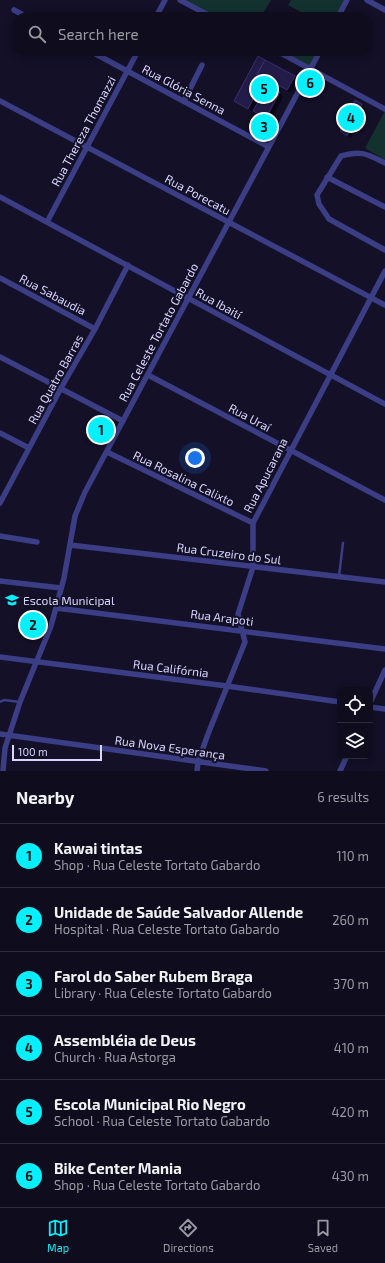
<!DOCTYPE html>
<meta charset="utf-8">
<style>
:root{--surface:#0e0c1d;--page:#1c1a2a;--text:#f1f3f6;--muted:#9b9ba4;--line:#2e2c3b;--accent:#05f0fc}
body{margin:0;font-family:"Exo 2",sans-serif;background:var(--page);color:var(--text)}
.controls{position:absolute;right:12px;bottom:12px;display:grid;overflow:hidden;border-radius:8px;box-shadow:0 2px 10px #0003}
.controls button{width:36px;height:36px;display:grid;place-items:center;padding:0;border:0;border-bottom:1px solid var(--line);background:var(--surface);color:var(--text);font:20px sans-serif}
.scale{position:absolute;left:12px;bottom:10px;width:90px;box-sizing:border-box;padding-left:4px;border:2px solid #d9d6fe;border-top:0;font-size:11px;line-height:14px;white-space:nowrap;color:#d9d6fe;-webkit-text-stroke:3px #131027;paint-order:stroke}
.you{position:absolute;left:195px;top:458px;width:14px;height:14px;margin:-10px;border:3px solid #fff;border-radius:50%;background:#1a73e8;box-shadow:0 0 0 6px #1a73e833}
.badge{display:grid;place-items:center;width:26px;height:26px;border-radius:50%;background:var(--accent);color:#111;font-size:13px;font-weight:700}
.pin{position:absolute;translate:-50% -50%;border:2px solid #fff;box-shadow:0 1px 4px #0006}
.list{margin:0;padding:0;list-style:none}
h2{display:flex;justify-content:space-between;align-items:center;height:52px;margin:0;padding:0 16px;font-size:17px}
h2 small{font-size:13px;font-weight:400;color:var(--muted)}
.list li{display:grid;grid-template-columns:26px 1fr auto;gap:12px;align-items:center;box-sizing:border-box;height:64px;padding:0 16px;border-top:1px solid var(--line)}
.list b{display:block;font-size:15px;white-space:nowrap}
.list p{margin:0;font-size:13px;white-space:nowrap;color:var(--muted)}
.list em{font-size:13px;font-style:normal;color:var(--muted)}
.icon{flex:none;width:22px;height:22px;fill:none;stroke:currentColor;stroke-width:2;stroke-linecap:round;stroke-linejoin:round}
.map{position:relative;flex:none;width:385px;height:771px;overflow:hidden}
.search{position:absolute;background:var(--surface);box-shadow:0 2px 10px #0003;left:12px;right:12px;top:12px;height:44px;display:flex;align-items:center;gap:10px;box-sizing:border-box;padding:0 14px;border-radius:16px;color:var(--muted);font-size:15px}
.sheet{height:436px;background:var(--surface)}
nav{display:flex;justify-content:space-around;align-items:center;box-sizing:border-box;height:56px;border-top:1px solid var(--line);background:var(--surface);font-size:11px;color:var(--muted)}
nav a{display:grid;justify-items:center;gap:2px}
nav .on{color:var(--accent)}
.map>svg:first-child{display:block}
.green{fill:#13312e}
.shadow{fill:#0007}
.building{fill:#231c48;stroke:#382e73}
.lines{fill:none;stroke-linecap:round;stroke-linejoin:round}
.lane{stroke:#3b3d85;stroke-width:2.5}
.street{stroke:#3b3d85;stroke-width:5.5}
.labels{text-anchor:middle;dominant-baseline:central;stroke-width:4;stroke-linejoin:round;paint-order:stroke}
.street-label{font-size:12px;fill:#d9d6fe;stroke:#131027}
.poi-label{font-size:12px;fill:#d9d6fe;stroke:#131027;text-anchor:start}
</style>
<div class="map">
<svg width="385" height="771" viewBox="0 0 385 771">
<rect width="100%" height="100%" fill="#131027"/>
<path class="green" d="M184 0H271L261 17H216Z
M291 0H345L336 17H310L288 5Z
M282 51H318L310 66Z
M385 111V160L365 148Z"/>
<path class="shadow" d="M258 58 294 77 298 80 291 93 261 77 258 83 265 89 267 86 280 93 283 97 270 121 257 114 253 110 252 111 239 104 235 101Z
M356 102 365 109 351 138 345 134Z
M265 124H268L271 127 267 132 263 130Z"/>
<path class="building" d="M258 56 265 60 254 80 261 84 248 109 234 101Z
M265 60 295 76 287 90 257 74Z
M267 85 280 92 266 118 253 111Z
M355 100 362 104 347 136 340 131Z
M264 123 270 124 267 130 264 131 259 127 261 125Z"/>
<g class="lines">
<path class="lane" d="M339 576 343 543
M0 702 4 700 20 702"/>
<path class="street" d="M180 0 212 17
M367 0 385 10
M14 10 27 17
M156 17 165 0
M338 17 347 0
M90 51 269 147
M277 51 385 109
M0 101 385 305
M184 101 202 65
M385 163C367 154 361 150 341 156L317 195 319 204 329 219 385 250
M327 177 385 207
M0 197 385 404
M47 222 138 51
M0 278 95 329
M0 357 123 421
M148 375 385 500
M0 433 29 448
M107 452 253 523
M0 503 61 388 95 329 128 265
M0 536 37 542
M70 545 385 582
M0 581 61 588
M56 608 385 649
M0 657 227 686 340 702
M370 703 385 670
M370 707 385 709
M0 734 266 771
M3 771 5 748 20 702 51 626 64 578 75 516 85 492 320 51
M197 771 198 762 208 734 245 642 238 614 253 567V523L385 271
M340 771 347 756"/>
</g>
<defs>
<g id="school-bare" transform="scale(1.08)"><path d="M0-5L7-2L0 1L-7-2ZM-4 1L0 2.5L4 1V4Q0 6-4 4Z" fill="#05f0fc" stroke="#131027" stroke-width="2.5" paint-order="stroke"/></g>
</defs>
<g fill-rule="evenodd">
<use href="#school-bare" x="12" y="600"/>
</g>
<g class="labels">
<g class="street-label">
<text transform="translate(184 89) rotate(28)">Rua Glória Senna</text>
<text transform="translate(83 131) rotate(-62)">Rua Thereza Thomazzi</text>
<text transform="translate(198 194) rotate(28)">Rua Porecatu</text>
<text transform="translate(53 294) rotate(28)">Rua Sabaudia</text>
<text transform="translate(219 303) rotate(29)">Rua Ibaití</text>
<text transform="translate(158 332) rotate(-62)">Rua Celeste Tortato Gabardo</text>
<text transform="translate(55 379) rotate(-61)">Rua Quatro Barras</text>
<text transform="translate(250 417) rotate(28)">Rua Uraí</text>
<text transform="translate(265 475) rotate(-63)">Rua Apucarana</text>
<text transform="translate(184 478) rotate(26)">Rua Rosalina Calixto</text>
<text transform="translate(229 553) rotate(7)">Rua Cruzeiro do Sul</text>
<text transform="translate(222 617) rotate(7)">Rua Arapoti</text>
<text transform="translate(171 668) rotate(7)">Rua Califórnia</text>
<text transform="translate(170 747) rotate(8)">Rua Nova Esperança</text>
</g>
<g class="poi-label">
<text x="23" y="600">Escola Municipal</text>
</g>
</g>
</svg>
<div class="controls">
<button><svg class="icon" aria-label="locate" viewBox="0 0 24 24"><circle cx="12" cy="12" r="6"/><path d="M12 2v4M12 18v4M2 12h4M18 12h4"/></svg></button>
<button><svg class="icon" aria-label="layers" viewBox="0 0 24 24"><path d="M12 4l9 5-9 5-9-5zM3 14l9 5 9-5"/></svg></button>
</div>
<div class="scale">100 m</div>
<div class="you"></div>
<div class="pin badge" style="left:101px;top:430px">1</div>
<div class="pin badge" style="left:33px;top:625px">2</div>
<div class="pin badge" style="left:264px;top:127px">3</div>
<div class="pin badge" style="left:351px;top:118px">4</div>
<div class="pin badge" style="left:264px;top:89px">5</div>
<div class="pin badge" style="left:310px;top:83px">6</div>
<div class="search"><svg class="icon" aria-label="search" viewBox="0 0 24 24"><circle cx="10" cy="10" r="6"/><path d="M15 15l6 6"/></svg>Search here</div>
</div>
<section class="sheet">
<h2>Nearby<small>6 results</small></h2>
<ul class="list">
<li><span class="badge">1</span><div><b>Kawai tintas</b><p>Shop · Rua Celeste Tortato Gabardo</p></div><em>110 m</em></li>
<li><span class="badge">2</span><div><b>Unidade de Saúde Salvador Allende</b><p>Hospital · Rua Celeste Tortato Gabardo</p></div><em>260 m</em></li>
<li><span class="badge">3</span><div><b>Farol do Saber Rubem Braga</b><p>Library · Rua Celeste Tortato Gabardo</p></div><em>370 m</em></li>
<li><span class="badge">4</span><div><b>Assembléia de Deus</b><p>Church · Rua Astorga</p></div><em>410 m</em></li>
<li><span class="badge">5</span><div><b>Escola Municipal Rio Negro</b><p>School · Rua Celeste Tortato Gabardo</p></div><em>420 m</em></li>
<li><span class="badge">6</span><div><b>Bike Center Mania</b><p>Shop · Rua Celeste Tortato Gabardo</p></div><em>430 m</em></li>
</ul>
</section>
<nav>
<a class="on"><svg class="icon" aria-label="map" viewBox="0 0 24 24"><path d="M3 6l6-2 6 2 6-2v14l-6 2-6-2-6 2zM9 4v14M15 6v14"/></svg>Map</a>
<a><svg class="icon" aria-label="directions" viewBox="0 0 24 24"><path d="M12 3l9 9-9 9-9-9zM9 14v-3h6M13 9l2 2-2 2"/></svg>Directions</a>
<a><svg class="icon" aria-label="saved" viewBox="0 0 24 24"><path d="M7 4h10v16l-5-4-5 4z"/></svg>Saved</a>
</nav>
